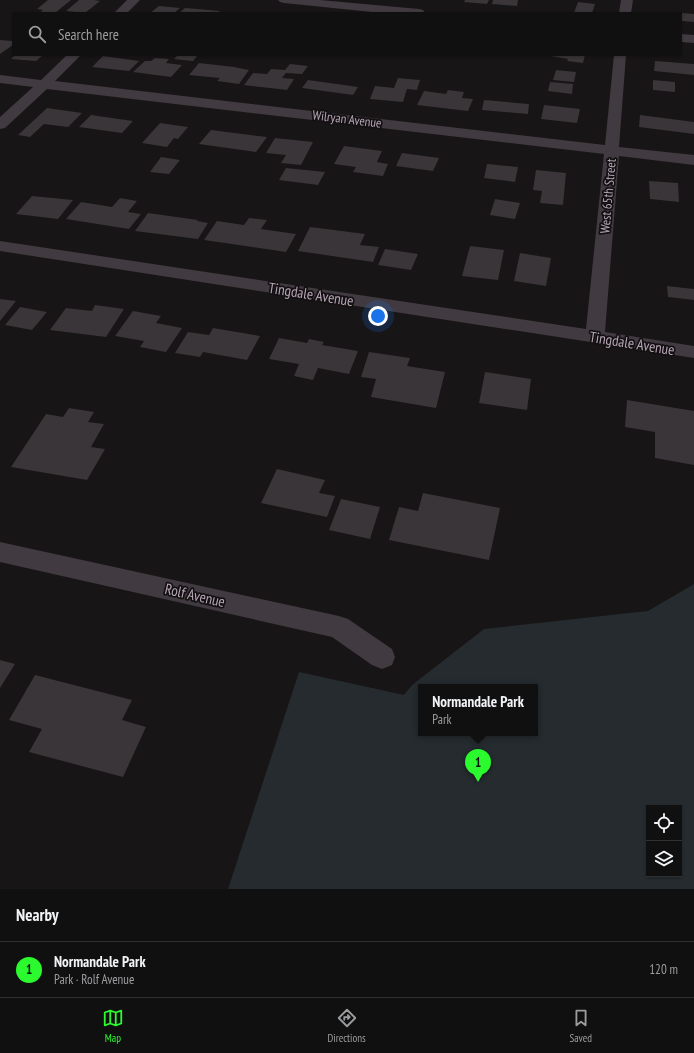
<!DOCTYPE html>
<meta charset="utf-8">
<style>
:root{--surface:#111010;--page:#1e1e1e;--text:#f1f3f6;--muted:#9c9d9f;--line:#303030;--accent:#2afa2e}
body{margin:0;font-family:"PT Sans Narrow",sans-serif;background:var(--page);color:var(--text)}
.controls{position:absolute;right:12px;bottom:12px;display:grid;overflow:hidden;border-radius:0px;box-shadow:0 1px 3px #0004}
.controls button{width:36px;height:36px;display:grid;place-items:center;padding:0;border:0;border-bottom:1px solid var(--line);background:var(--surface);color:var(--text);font:20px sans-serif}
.you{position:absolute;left:378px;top:316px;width:14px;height:14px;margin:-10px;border:3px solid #fff;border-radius:50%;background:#1a73e8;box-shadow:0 0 0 6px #1a73e833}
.badge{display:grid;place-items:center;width:26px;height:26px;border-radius:50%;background:var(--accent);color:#111;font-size:13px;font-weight:700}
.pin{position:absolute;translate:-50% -33px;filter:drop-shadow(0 1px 2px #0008)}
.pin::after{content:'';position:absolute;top:21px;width:14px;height:12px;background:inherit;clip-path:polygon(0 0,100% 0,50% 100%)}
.popup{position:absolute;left:418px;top:684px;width:120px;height:52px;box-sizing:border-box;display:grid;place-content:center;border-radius:0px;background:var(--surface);filter:drop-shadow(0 1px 3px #0005);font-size:13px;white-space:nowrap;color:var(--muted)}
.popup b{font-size:15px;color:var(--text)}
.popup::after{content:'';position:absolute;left:50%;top:100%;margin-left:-8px;border:8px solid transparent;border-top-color:var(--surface)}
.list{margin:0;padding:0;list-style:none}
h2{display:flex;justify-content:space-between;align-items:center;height:52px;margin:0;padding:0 16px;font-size:17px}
h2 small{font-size:13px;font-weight:400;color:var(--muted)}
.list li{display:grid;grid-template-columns:26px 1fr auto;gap:12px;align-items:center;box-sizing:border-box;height:56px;padding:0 16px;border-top:1px solid var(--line)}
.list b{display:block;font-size:15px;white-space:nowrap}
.list p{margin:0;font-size:13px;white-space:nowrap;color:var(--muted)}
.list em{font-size:13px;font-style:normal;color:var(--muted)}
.icon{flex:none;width:22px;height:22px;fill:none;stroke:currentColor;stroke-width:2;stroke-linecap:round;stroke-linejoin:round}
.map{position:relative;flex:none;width:694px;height:889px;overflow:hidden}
.search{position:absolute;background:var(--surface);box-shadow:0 1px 3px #0004;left:12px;right:12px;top:12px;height:44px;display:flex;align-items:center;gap:10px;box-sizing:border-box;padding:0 14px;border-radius:0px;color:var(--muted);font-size:15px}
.sheet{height:108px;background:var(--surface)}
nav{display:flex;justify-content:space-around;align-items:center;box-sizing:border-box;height:56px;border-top:1px solid var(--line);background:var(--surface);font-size:11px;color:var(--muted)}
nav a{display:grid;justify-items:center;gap:2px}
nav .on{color:var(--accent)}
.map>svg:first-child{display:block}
.green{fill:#252b2f;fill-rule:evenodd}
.building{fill:#393538}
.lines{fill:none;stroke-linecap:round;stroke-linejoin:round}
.street{fill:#413a40;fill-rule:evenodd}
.labels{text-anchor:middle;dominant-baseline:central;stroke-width:3.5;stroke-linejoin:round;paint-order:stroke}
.far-street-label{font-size:13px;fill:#b8a6b7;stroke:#121011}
.street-label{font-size:15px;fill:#b8a6b7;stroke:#121011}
</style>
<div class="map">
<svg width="694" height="889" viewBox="0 0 694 889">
<rect width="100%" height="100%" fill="#171516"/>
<path class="green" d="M694 584V889H228L299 672 404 695 412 685 484 629 648 611ZM421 687H535V733H421ZM649 808H679V874H649Z"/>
<path class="building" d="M48 0H71L55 13H39L43 10 37 9Z
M79 0H94L100 1 85 13 66 11Z
M465 0H489L487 4 464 2Z
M493 0H518L517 6 492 4Z
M578 2 595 4 592 13H574Z
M159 6 180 8 174 13H150Z
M185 8 220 11 218 13H179Z
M681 13 694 14V22L681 21Z
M0 40 13 41V45L0 54Z
M15 55H43L36 61 11 59Z
M178 55H198L193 61 174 59Z
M545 55H585L583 63 567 61 568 59Z
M103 56 139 61 129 71 92 67Z
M155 58 169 59 166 63 182 65 171 77 133 72 145 61H151Z
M655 61 694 64V75L654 71Z
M199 63 234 67 249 70 239 84 217 81 220 78 189 75Z
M290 64 308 66 302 74 286 73 282 78 294 79 287 90 244 85 253 73 267 74 271 69 285 70Z
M556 70 576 72 574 82 553 80Z
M398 78 420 80 417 90 407 89 403 102 370 99 375 86 394 88Z
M308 80 358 87 353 95 302 88Z
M653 80 675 82V92L653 90Z
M550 82 573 84 572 94 548 91Z
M448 90 464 92 462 98 473 99 468 111 417 105 424 91 446 94Z
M484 100 529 104 528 114 482 110Z
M544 105 580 109 577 123 541 119Z
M47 108 82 113 68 127 44 124 30 137 18 135Z
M91 115 133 121 122 133 79 127Z
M640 115 694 122V134L639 127Z
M160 123 188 127 178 139 174 138 167 147 142 143Z
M211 130 267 137 256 152 199 144Z
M275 138 313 142 301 165 281 163 286 155 266 153Z
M344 146 382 151 377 162 388 164 383 176 353 172 356 167 334 164Z
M402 153 439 158 433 171 396 166Z
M161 157 180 160 169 174 150 172Z
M487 164 518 167 515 182 484 178Z
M286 168 325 172 318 185 279 180Z
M536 170 566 173 563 205 540 203 542 191 533 190Z
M649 181 678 183 679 202 650 199Z
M32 196 73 200 58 219 16 214Z
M120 198 137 201 128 212 141 214 129 229 66 219 81 202 112 207Z
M495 199 520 203 515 219 490 215Z
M148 213 198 220 197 221 208 223 198 239 135 231Z
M249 218 267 220 261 229 296 234 286 252 204 240 217 221 244 225Z
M310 227 365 234 360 245 379 247 373 262 298 251Z
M470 246 504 250 498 280 462 276Z
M385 249 418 254 411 270 378 265Z
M520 253 551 258 546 286 514 281Z
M667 286 694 289V300L668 297Z
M0 299 16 301 0 321Z
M95 305 124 309 106 337 50 330 66 308 92 311Z
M20 307 47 312 32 330 5 325Z
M133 311 161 316 156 323 182 328 166 352 140 347 144 341 115 336Z
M213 328 260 336 247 360 203 352 200 357 175 353 188 332 209 335Z
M279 338 307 343 309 339 324 342 322 345 358 351 349 374 318 368 313 380 294 376 299 364 269 359Z
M369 352 410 358 407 366 445 372 436 408 371 397 376 379 361 377Z
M485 372 531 379 527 410 479 403Z
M627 400 694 411V465L655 458V432L625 427Z
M69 408 94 412 88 422 104 424 91 447 105 449 87 480 11 467 46 414 63 417Z
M277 469 325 480 319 493 335 496 327 517 261 503Z
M423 493 500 508 489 560 389 540 399 507 418 511Z
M341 499 380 507 370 539 329 530Z
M0 660 15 664 0 688Z
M35 675 132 700 122 720 146 727 123 777 29 752 42 729 9 720Z"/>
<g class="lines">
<path class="street" d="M127 0H140L127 13H114Z
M278 0H320L419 9 423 10 425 13H382L284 3 280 2Z
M621 0H633L631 13H619Z
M681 34 694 35V43L681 42Z
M67 55H81L55 81 605 145 614 55H626L619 147 694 155V165L619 156 605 332 694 346V358L0 251V241L586 329 604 154 47 89 5 128 0 129V117L33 87 0 83V75L41 80Z
M0 542 339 616 348 619 392 649 395 657 392 665 382 669 372 665 332 637 0 562Z"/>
</g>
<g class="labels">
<g class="far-street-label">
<text transform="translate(347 119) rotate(7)">Wilryan Avenue</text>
<text transform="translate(608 196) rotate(-85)">West 65th Street</text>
</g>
<g class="street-label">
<text transform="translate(311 294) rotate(9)">Tingdale Avenue</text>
<text transform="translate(632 343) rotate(9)">Tingdale Avenue</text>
<text transform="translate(195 595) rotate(13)">Rolf Avenue</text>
</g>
</g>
</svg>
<div class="controls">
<button><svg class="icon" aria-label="locate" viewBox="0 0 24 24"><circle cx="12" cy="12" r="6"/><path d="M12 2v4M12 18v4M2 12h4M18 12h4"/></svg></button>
<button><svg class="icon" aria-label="layers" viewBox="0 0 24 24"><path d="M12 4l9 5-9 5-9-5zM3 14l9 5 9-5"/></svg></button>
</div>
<div class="you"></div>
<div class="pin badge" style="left:478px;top:782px">1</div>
<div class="popup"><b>Normandale Park</b>Park</div>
<div class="search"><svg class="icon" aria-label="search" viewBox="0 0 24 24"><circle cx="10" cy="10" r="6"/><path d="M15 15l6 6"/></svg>Search here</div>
</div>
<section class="sheet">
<h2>Nearby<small></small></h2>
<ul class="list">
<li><span class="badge">1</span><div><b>Normandale Park</b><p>Park · Rolf Avenue</p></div><em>120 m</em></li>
</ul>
</section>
<nav>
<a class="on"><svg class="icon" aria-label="map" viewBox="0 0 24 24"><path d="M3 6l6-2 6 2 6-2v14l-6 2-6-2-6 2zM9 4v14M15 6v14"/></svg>Map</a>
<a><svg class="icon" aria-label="directions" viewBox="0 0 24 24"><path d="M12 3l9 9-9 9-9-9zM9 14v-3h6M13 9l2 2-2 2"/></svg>Directions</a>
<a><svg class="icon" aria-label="saved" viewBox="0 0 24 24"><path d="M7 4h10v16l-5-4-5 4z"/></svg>Saved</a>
</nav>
